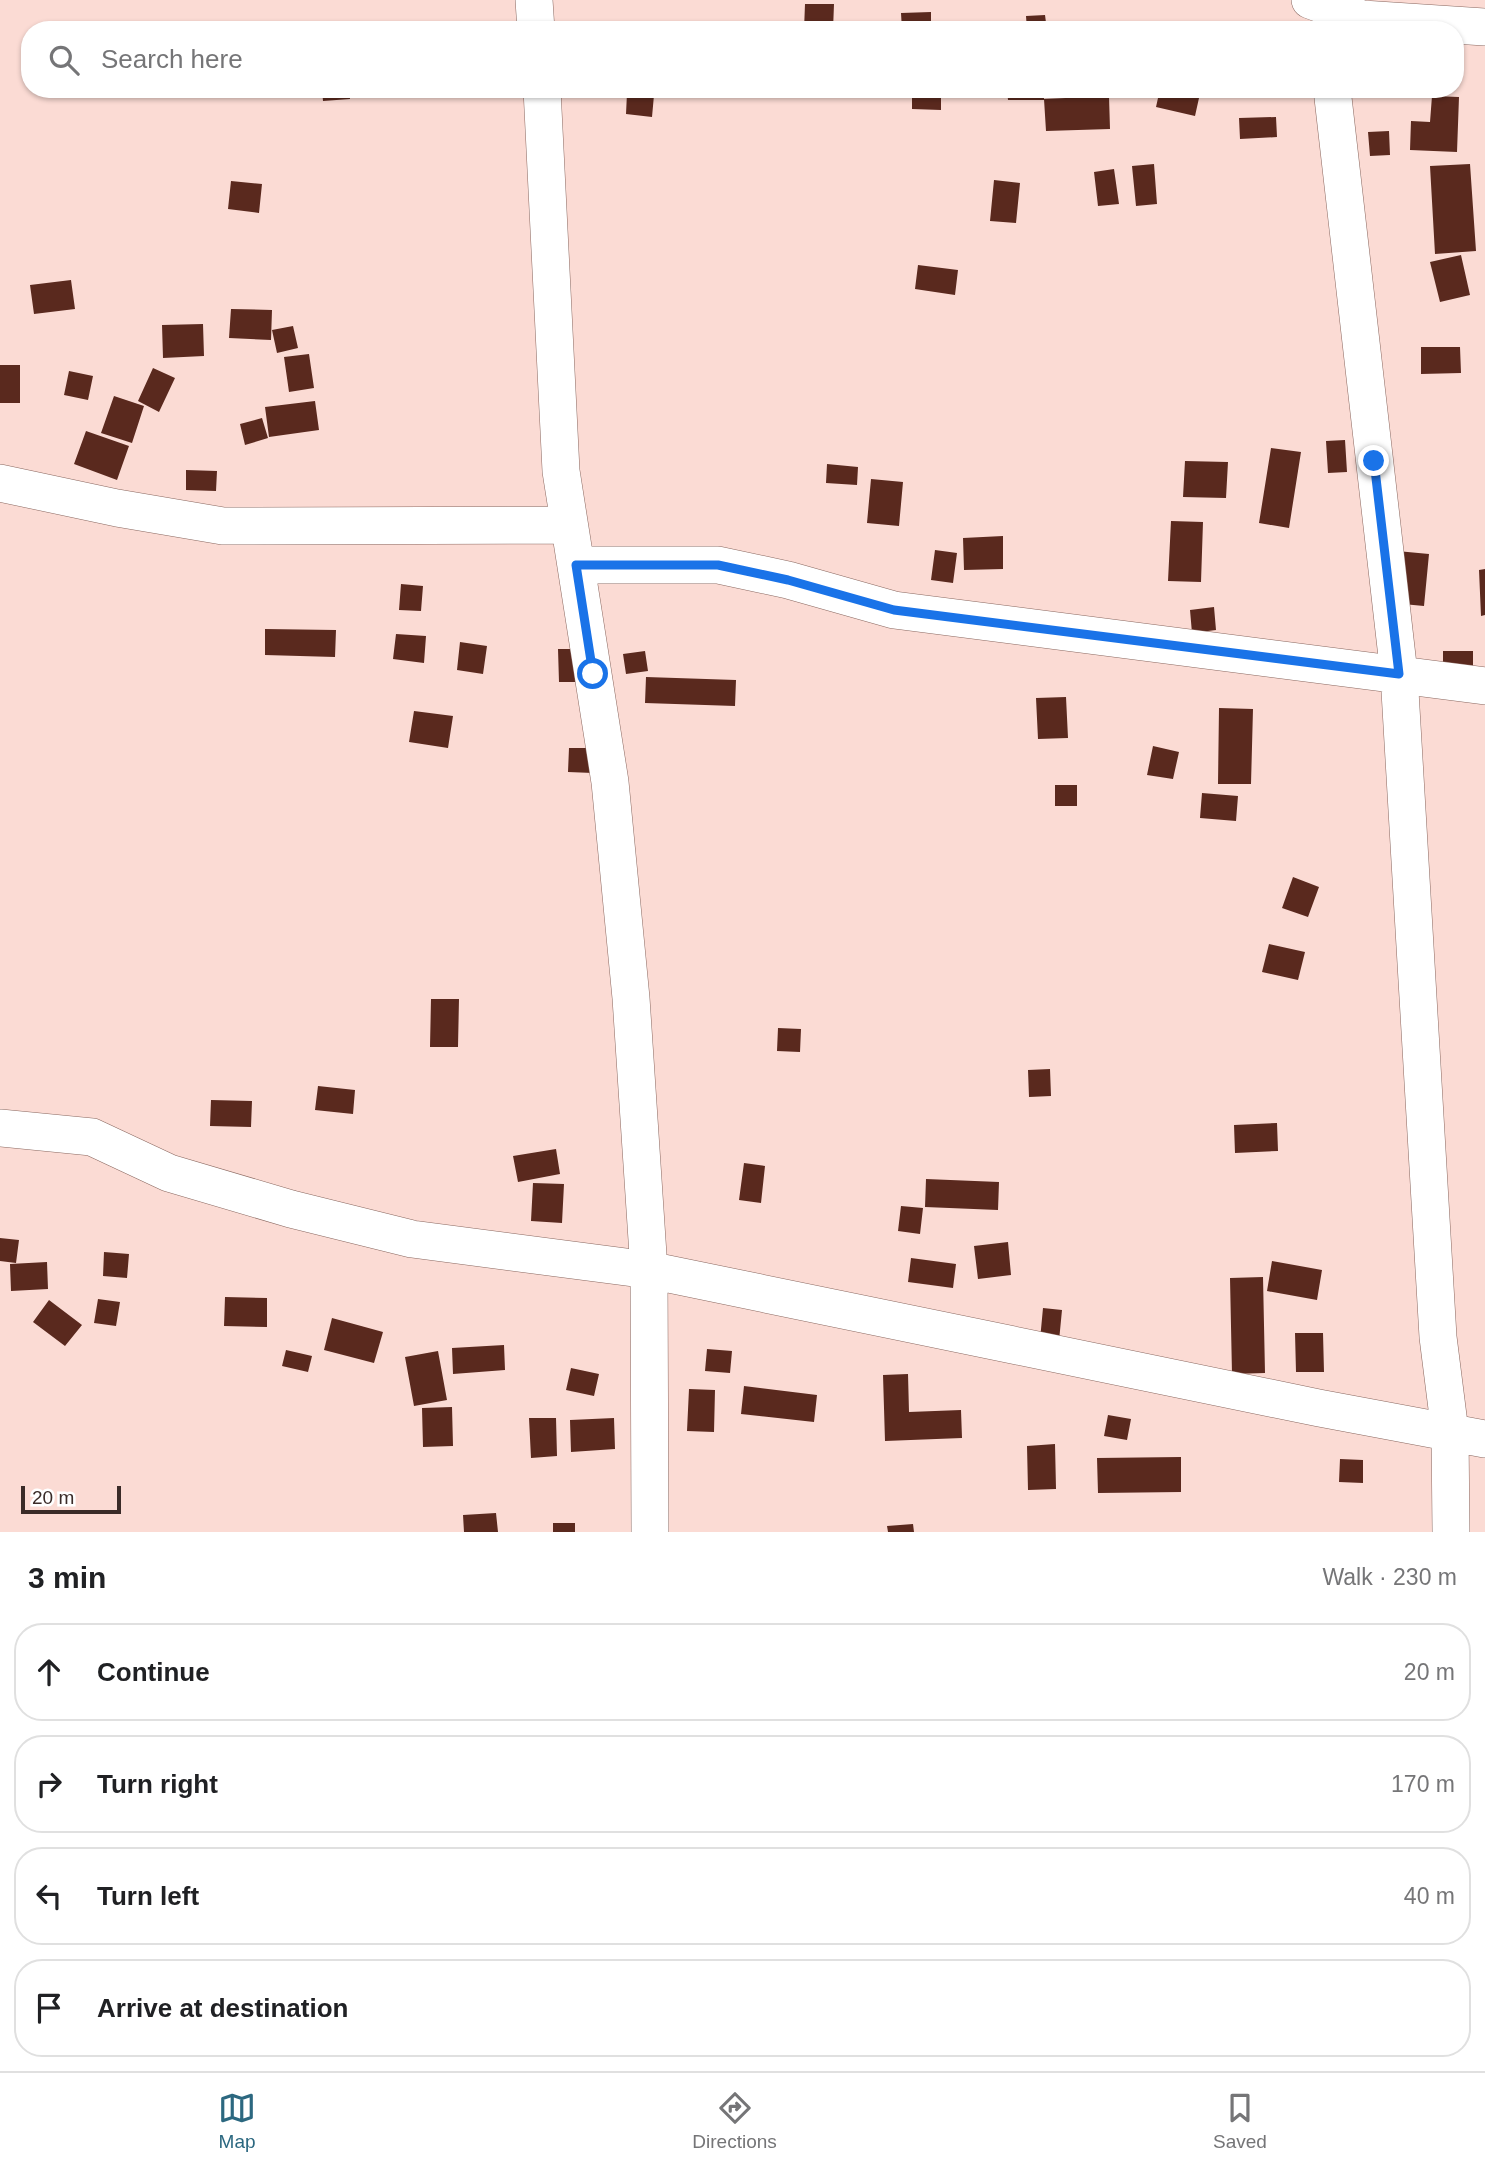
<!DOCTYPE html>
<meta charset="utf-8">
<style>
:root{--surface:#fff;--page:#f6f6f6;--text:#202124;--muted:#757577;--line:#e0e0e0;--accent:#2c6880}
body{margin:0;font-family:Arial,sans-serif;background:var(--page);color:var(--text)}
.scale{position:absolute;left:21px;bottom:18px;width:100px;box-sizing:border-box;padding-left:7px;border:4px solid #3a2b28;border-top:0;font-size:19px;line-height:24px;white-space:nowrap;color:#3a2b28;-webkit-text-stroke:5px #fff;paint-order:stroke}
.stop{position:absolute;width:21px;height:21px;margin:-16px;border:5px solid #1a73e8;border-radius:50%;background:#fff}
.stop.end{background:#1a73e8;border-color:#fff;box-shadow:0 2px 7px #0008}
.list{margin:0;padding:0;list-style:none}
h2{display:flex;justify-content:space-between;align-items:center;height:91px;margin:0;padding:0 28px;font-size:30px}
h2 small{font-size:23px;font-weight:400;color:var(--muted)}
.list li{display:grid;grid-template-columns:46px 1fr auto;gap:21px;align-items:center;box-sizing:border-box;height:98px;margin:0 14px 14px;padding:0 14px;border:2px solid var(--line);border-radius:28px}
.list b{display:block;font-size:26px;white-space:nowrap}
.list em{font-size:23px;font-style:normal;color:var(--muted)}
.icon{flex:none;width:38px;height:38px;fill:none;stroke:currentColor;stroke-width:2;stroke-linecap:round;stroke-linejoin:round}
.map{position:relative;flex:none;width:1485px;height:1532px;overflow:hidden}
.search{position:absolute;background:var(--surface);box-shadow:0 2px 5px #0004;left:21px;right:21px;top:21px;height:77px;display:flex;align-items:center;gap:18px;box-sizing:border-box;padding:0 24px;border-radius:28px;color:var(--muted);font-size:26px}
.sheet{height:539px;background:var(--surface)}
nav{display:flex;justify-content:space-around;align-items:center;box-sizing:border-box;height:98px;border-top:2px solid var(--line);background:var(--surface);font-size:19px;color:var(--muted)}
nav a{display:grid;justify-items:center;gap:4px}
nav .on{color:var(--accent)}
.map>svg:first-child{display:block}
.building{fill:#5a291e}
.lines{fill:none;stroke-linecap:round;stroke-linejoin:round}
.minor-casing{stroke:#8a6860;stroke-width:38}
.minor{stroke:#fff;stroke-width:37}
.route{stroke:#1a73e8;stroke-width:9}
</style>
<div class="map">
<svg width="1485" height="1532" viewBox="0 0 1485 1532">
<rect width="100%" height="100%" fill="#fbdbd4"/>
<path class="building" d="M805 4H834L833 30H804Z
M931 12V30H902L901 13Z
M1045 15 1047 30H1027L1026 16Z
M322 89H349L350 99 323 101Z
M912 89H941V110L912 109Z
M1007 89H1044V100H1008Z
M1160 89H1201L1195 116 1156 107Z
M627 93 654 95 652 117 626 114Z
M1109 96 1110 129 1046 131 1044 99Z
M1432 96 1459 97 1457 152 1410 150 1411 121 1430 122Z
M1276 117 1277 137 1240 139 1239 118Z
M1389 131 1390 155 1370 156 1368 132Z
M1154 164 1157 204 1136 206 1132 166Z
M1470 164 1476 251 1435 254 1430 166Z
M1114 169 1119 204 1098 206 1094 172Z
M994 180 1020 183 1016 223 990 221Z
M231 181 262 184 259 213 228 209Z
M1461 255 1470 295 1440 302 1430 262Z
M918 265 958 270 955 295 915 289Z
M71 280 75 309 34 314 30 285Z
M231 309 272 310 271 340 229 338Z
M203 324 204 356 163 358 162 325Z
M293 326 298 348 277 353 272 330Z
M1421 347H1460L1461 373 1421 374Z
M309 354 314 388 289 392 284 357Z
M0 365H20V403H0Z
M153 368 175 378 159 412 138 401Z
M69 371 93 376 88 400 64 395Z
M114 396 144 406 132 443 101 433Z
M315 401 319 430 269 437 265 407Z
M262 418 268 438 245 445 240 424Z
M86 431 129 446 117 480 74 464Z
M1345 440 1347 472 1328 473 1326 441Z
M1271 448 1301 452 1289 528 1259 523Z
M1185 461 1228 462 1226 498 1183 497Z
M827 464 858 467 857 485 826 483Z
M186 470 217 471 216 491 186 490Z
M871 479 903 482 899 526 867 523Z
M1171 521 1203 522 1201 582 1168 581Z
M1003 536V569L964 570 963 538Z
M935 550 957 553 953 583 931 580Z
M1397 551 1429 554 1424 606 1392 603Z
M1485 569V615L1481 616 1479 570Z
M401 584 423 586 421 611 399 610Z
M1214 607 1216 630 1192 633 1190 610Z
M265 629 336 630 335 657 265 655Z
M396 634 426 636 424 663 393 659Z
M460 642 487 646 483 674 457 670Z
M558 649H580L581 682H559Z
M645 651 648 671 626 674 623 654Z
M1443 651H1473V682H1443Z
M646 677 736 680 735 706 645 703Z
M1066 697 1068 738 1038 739 1036 698Z
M1219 708 1253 709 1251 784H1218Z
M414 711 453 716 448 748 409 742Z
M1153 746 1179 752 1173 779 1147 775Z
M569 748H594L593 773 568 772Z
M1055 785H1077V806H1055Z
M1202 793 1238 796 1236 821 1200 818Z
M1293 877 1319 887 1308 917 1282 908Z
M1269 944 1305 952 1298 980 1262 972Z
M431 999H459L458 1047H430Z
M778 1028 801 1029 800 1052 777 1051Z
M1050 1069 1051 1096 1029 1097 1028 1070Z
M318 1086 355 1090 353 1114 315 1110Z
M211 1100 252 1101 251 1127 210 1126Z
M1277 1123 1278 1151 1235 1153 1234 1125Z
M556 1149 560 1174 518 1182 513 1156Z
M744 1163 765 1166 761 1203 739 1200Z
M926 1179 999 1182 998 1210 925 1207Z
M533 1183 564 1184 562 1223 531 1221Z
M901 1206 923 1208 920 1234 898 1231Z
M0 1238 19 1240 16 1263 0 1261Z
M1008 1242 1011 1275 978 1279 974 1246Z
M104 1252 129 1254 127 1278 103 1276Z
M911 1258 956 1264 953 1288 908 1282Z
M1272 1261 1322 1270 1317 1300 1267 1291Z
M47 1262 48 1289 11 1291 10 1264Z
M1263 1277 1265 1373 1232 1374 1230 1278Z
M225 1297 267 1298V1327L224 1326Z
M98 1299 120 1302 116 1326 94 1323Z
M49 1300 82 1325 65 1346 33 1322Z
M1043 1308 1062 1310 1059 1341 1040 1340Z
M332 1318 383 1332 374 1363 324 1350Z
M1295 1333H1323L1324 1372H1296Z
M504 1345 505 1370 453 1374 452 1348Z
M707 1349 732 1351 730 1373 705 1371Z
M286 1350 312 1356 308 1372 282 1366Z
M438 1351 447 1400 414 1406 405 1357Z
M571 1368 599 1374 594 1396 566 1390Z
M908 1374 909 1412 961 1410 962 1438 885 1441 883 1375Z
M744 1386 817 1395 814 1422 741 1414Z
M689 1389 715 1390 714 1432 687 1431Z
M452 1407 453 1446 423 1447 422 1408Z
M1108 1415 1131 1419 1127 1440 1104 1436Z
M529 1418H556L557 1456 531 1458Z
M614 1418 615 1449 571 1452 570 1420Z
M1055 1444 1056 1489 1028 1490 1027 1446Z
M1181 1457V1492L1098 1493 1097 1458Z
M1340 1459 1363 1460V1483L1339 1482Z
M496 1513 498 1532H464L463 1515Z
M553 1523H575V1532H553Z
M913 1524 914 1532H888L887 1526Z"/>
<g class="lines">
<g class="minor-casing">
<path id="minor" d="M534 0 536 30
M1310 0 1362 19 1485 27
M542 89 561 471 610 782 631 998 649 1270 650 1532
M1332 89 1399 674 1438 1337 1450 1432 1451 1532
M0 483 117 508 223 526 569 525
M576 565H718L788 580 894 610 1485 686
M0 1128 92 1137 169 1173 291 1209 412 1239 649 1270 1319 1408 1485 1439"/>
</g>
<use href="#minor" class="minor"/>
</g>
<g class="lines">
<path class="route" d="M593 674 576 565H718L788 580 894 610 1399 674 1374 461"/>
</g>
</svg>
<div class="scale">20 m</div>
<div class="stop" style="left:593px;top:674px"></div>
<div class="stop end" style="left:1374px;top:461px"></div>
<div class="search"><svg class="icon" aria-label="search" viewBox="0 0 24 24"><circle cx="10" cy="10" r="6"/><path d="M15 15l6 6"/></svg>Search here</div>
</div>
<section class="sheet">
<h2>3 min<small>Walk · 230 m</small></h2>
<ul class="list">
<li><svg class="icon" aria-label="ahead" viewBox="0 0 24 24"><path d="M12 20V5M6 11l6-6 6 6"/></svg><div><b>Continue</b></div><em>20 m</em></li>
<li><svg class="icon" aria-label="right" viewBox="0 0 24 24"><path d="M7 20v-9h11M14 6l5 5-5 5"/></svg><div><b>Turn right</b></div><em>170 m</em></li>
<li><svg class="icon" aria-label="left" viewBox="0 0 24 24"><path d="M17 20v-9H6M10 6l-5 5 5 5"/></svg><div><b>Turn left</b></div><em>40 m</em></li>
<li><svg class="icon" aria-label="arrive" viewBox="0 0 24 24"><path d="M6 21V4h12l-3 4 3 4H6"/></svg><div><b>Arrive at destination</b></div></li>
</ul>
</section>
<nav>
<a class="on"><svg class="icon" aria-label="map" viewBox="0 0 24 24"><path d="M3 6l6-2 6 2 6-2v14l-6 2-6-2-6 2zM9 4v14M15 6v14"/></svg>Map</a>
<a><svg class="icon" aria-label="directions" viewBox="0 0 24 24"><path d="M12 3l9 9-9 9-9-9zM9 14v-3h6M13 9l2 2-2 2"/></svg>Directions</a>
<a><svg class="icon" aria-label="saved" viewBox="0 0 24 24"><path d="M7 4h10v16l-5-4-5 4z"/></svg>Saved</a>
</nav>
